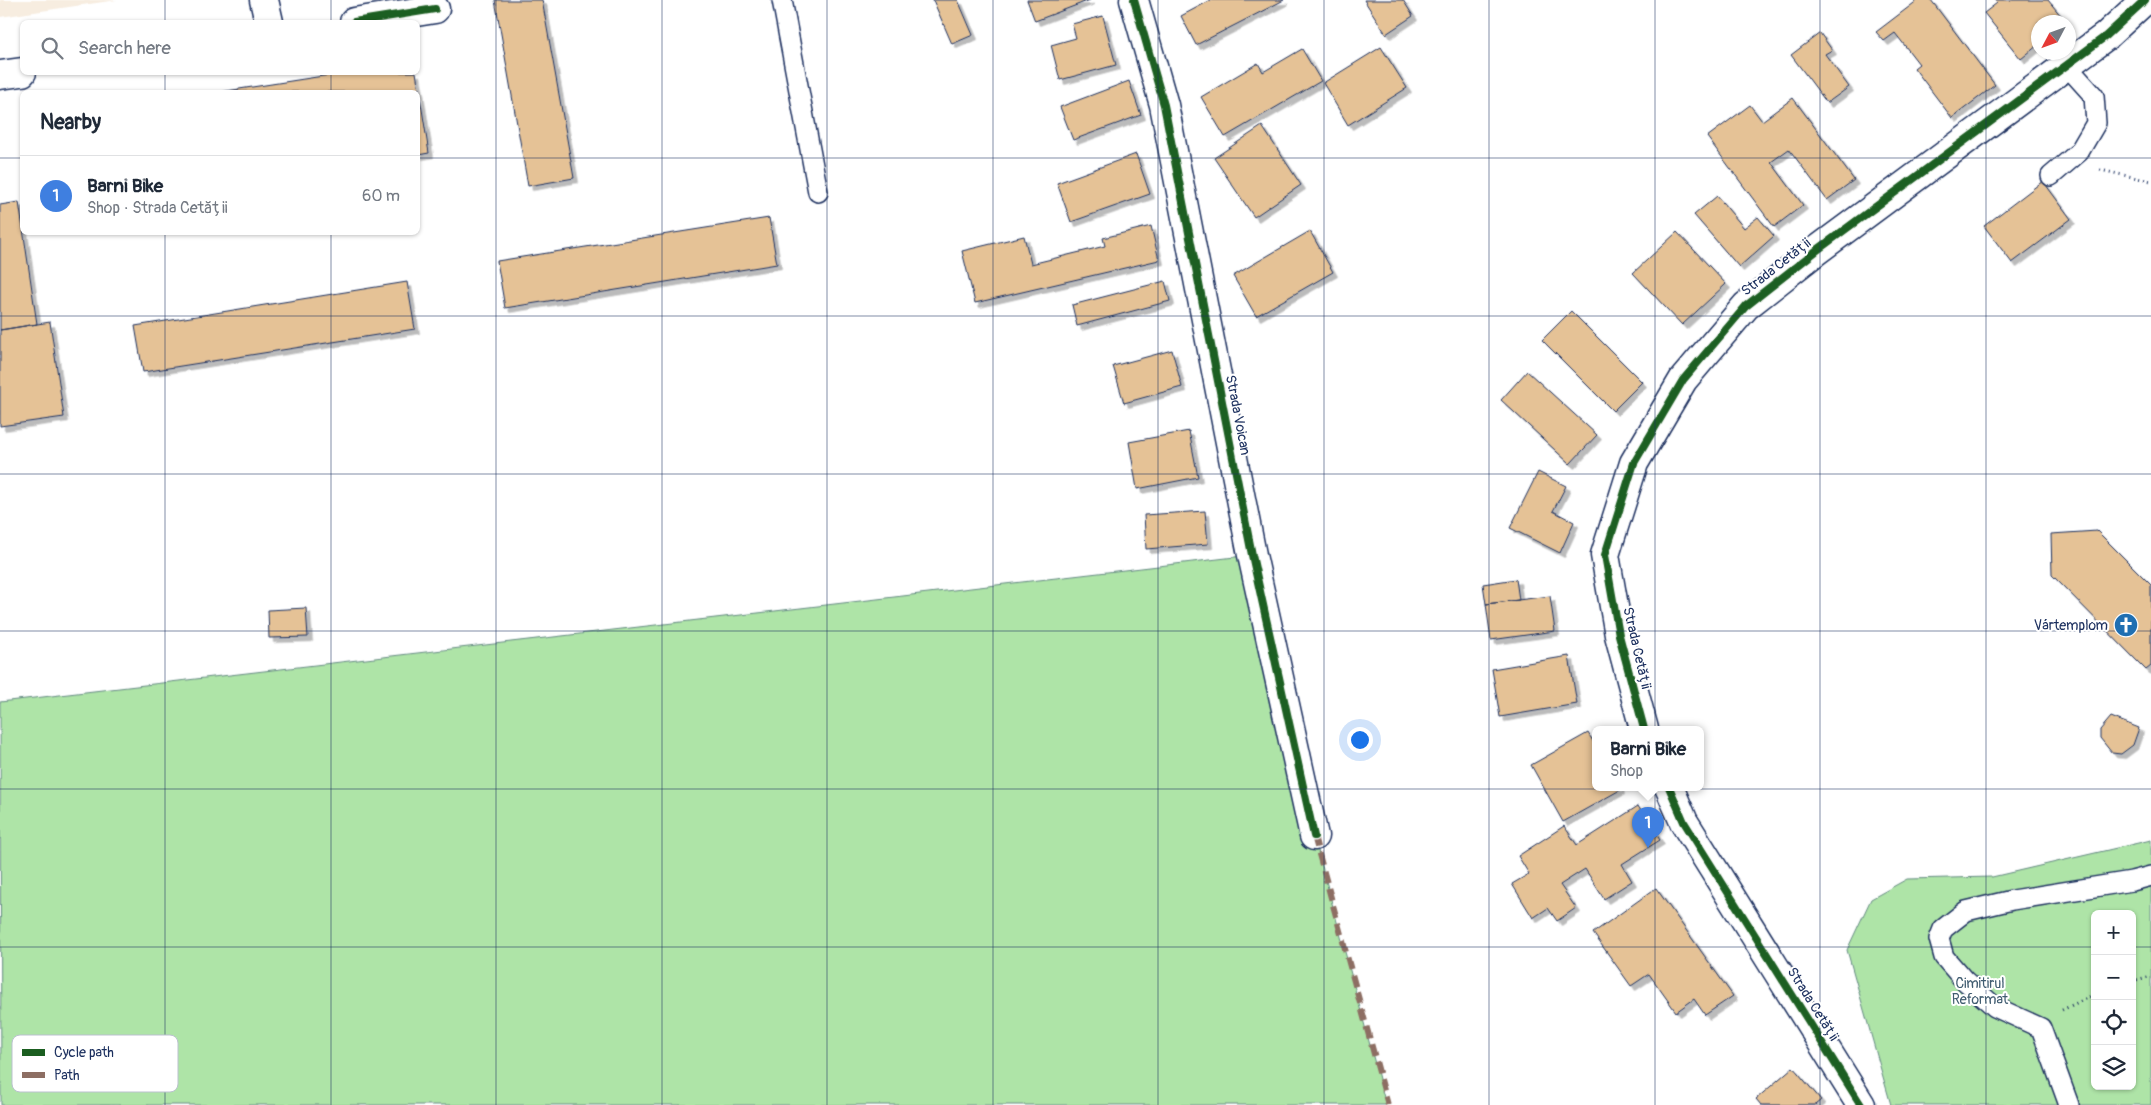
<!DOCTYPE html>
<meta charset="utf-8">
<style>
:root{--surface:#fff;--page:#f6f6f7;--text:#1f2937;--muted:#747a83;--line:#e0e1e3;--accent:#0f766e}
body{margin:0;font-family:Pangolin,sans-serif;background:var(--page);color:var(--text)}
.controls{position:absolute;right:15px;bottom:15px;display:grid;overflow:hidden;border-radius:8px;box-shadow:0 1px 4px #0004}
.controls button{width:45px;height:45px;display:grid;place-items:center;padding:0;border:0;border-bottom:1px solid var(--line);background:var(--surface);color:var(--text);font:25px sans-serif}
.compass{position:absolute;left:2031px;top:15px;width:45px;height:45px;border-radius:50%;background:var(--surface);box-shadow:0 1px 4px #0004;rotate:229deg}
.you{position:absolute;left:1359px;top:739px;width:18px;height:18px;margin:-12px;border:4px solid #fff;border-radius:50%;background:#1a73e8;box-shadow:0 0 0 8px #1a73e833}
.badge{display:grid;place-items:center;width:32px;height:32px;border-radius:50%;background:var(--accent);color:#fff;font-size:16px;font-weight:700}
.pin{position:absolute;translate:-50% -41px;filter:drop-shadow(0 1px 2px #0008)}
.pin::after{content:'';position:absolute;top:26px;width:18px;height:15px;background:inherit;clip-path:polygon(0 0,100% 0,50% 100%)}
.popup{position:absolute;left:1592px;top:726px;width:112px;height:65px;box-sizing:border-box;display:grid;place-content:center;border-radius:8px;background:var(--surface);filter:drop-shadow(0 1px 4px #0005);font-size:16px;white-space:nowrap;color:var(--muted)}
.popup b{font-size:19px;color:var(--text)}
.popup::after{content:'';position:absolute;left:50%;top:100%;margin-left:-10px;border:10px solid transparent;border-top-color:var(--surface)}
.list{margin:0;padding:0;list-style:none}
h2{display:flex;justify-content:space-between;align-items:center;height:65px;margin:0;padding:0 20px;font-size:21px}
h2 small{font-size:16px;font-weight:400;color:var(--muted)}
.list li{display:grid;grid-template-columns:32px 1fr auto;gap:15px;align-items:center;box-sizing:border-box;height:80px;padding:0 20px;border-top:1px solid var(--line)}
.list b{display:block;font-size:19px;white-space:nowrap}
.list p{margin:0;font-size:16px;white-space:nowrap;color:var(--muted)}
.list em{font-size:16px;font-style:normal;color:var(--muted)}
.icon{flex:none;width:28px;height:28px;fill:none;stroke:currentColor;stroke-width:2;stroke-linecap:round;stroke-linejoin:round}
.map{position:relative;flex:none;width:2151px;height:1105px;overflow:hidden}
.search{position:absolute;background:var(--surface);box-shadow:0 1px 4px #0004;left:20px;top:20px;width:400px;height:55px;display:flex;align-items:center;gap:12px;box-sizing:border-box;padding:0 18px;border-radius:8px;color:var(--muted);font-size:19px}
.panel{position:absolute;background:var(--surface);box-shadow:0 1px 4px #0004;left:20px;top:90px;width:400px;height:145px;border-radius:8px}
.map>svg:first-child{display:block}
.built{fill:#f7ede0}
.green{fill:#aee4a7;stroke:#648a82;fill-rule:evenodd}
.building{fill:#e5c296;stroke:#1b2f5e;filter:url(#shadow)}
.lines{fill:none;stroke-linecap:round;stroke-linejoin:round}
.service-casing{stroke:#1b2f5e;stroke-width:22}
.minor-casing{stroke:#1b2f5e;stroke-width:31}
.path{stroke:#1b2f5e;stroke-width:3;stroke-dasharray:1 4;stroke-linecap:butt}
.service{stroke:#fff;stroke-width:19}
.minor{stroke:#fff;stroke-width:28}
.quiet{stroke:#8d6e63;stroke-width:6;stroke-dasharray:12 6;stroke-linecap:butt}
.cycleway-casing{stroke:#fff;stroke-width:11}
.cycleway{stroke:#1b5e20;stroke-width:8}
.grid{fill:none;stroke:#1b2f5e;stroke-width:1;stroke-opacity:0.55}
.labels{text-anchor:middle;dominant-baseline:central;stroke-width:4;stroke-linejoin:round;paint-order:stroke}
.street-label{font-size:14px;fill:#1b2f5e;stroke:#fff}
.poi-label{font-size:14px;fill:#1b2f5e;stroke:#fff;text-anchor:end}
.park-label{font-size:14px;fill:#405c70;stroke:#fff}
.key{fill:#fff;stroke:#bbc1cf;stroke-width:1}
.key-label{font-size:14px;fill:#1b2f5e}
</style>
<div class="map">
<svg width="2151" height="1105" viewBox="0 0 2151 1105">
<defs>
<filter id="shadow"><feDropShadow dx="4.5" dy="4.5" stdDeviation="0" flood-color="#0004"/></filter>
</defs>
<rect width="100%" height="100%" fill="#fff"/>
<filter id="ink" filterUnits="userSpaceOnUse"><feTurbulence type="fractalNoise" baseFrequency=".02" numOctaves="2"/><feDisplacementMap in="SourceGraphic" scale="10" xChannelSelector="R" yChannelSelector="G"/><feConvolveMatrix kernelMatrix="1 2 1 2 8 2 1 2 1" color-interpolation-filters="sRGB"/></filter>
<g filter="url(#ink)">
<path class="built" d="M0 0H117L0 17Z"/>
<path class="green" d="M1252 555 1314 836 1386 1105H1L0 702Z
M2151 840V1105H1891L1847 950 1871 899 1907 879 1992 877ZM2095 914H2132V1086H2095Z"/>
<path class="building" d="M495 0H542L574 178 528 186Z
M933 0H958L973 35 952 44Z
M1027 0H1090L1035 21Z
M1211 0H1284L1196 45 1181 16Z
M1364 0H1403L1413 16 1386 34Z
M1918 0H1931L1995 85 1952 118 1914 68 1919 64 1895 33 1884 41 1876 32Z
M1994 0H2048L2066 22H2038V45L2021 59 1984 13 1997 3Z
M1103 16 1116 65 1060 80 1051 45 1076 38 1072 24Z
M1820 33 1832 50 1825 54 1849 87 1827 103 1791 55Z
M1381 47 1407 88 1348 125 1323 83Z
M1302 49 1321 81 1225 137 1201 97 1258 63 1263 72Z
M349 72H416L429 153 418 155V92H220Z
M1129 81 1141 115 1073 140 1060 107Z
M1793 98 1854 180 1827 200 1789 149 1771 162 1803 205 1774 227 1707 137 1750 105 1762 121Z
M1262 126 1301 185 1254 217 1214 158Z
M1136 154 1150 194 1071 222 1057 183Z
M2043 181 2071 219 2012 263 1984 226Z
M1717 196 1744 228 1758 217 1774 236 1739 267 1694 215Z
M19 202 37 324 0 330V205Z
M769 218 777 264 505 308 497 261Z
M1151 226 1159 260 975 303 962 251 1024 236 1031 264 1105 246 1103 238Z
M1310 231 1333 272 1256 316 1233 276Z
M1677 232 1726 284 1682 325 1633 273Z
M1165 281 1170 301 1077 326 1072 305Z
M407 282 415 329 143 372 135 326Z
M1571 311 1642 382 1613 411 1542 340Z
M50 322 64 417 0 426V330Z
M1172 350 1182 387 1124 403 1113 366Z
M1527 371 1597 435 1570 464 1501 400Z
M1189 431 1198 477 1137 489 1129 442Z
M1538 472 1566 486 1553 511 1574 522 1560 553 1510 528Z
M1205 511 1208 544 1146 549 1144 515Z
M2097 531 2151 585V666L2146 670 2052 575 2051 534Z
M1516 579 1519 600 1486 604 1483 584Z
M1550 596 1555 631 1491 640 1486 604Z
M306 608 308 637 269 638 268 610Z
M1569 656 1577 704 1500 717 1492 669Z
M2111 717 2139 728 2133 745 2121 754 2112 753 2100 738V730Z
M1588 733 1596 746V787H1619L1620 790 1563 822 1531 765Z
M1638 806 1660 840 1622 864 1632 881 1604 899 1585 869 1560 885 1576 908 1557 921 1548 908 1533 918 1512 884 1529 874 1518 856 1564 826 1577 845Z
M1656 888 1733 996 1705 1015 1694 999 1676 1012 1649 974 1631 986 1593 933Z
M1793 1067 1821 1100 1815 1105H1761L1756 1099Z"/>
<g class="lines">
<g class="service-casing">
<path id="service" d="M782 0 818 192
M2051 176 2079 152 2096 123 2094 96 2067 66
M2069 1105 2041 1028 1995 1007 1964 980 1944 957 1939 939 1943 929 1966 911 2012 900 2132 881 2151 876"/>
</g>
<g class="minor-casing">
<path id="minor" d="M264 0 269 22
M1134 0 1164 105 1252 555 1314 836
M354 22 435 9
M0 75 22 72
M1644 729 1619 635 1605 555 1634 463 1683 380 1746 306 1816 251 2106 36 2145 0
M1669 787 1684 822 1861 1105"/>
</g>
<path class="path" d="M2100 170 2151 181
M2132 981 2151 976
M2062 1010 2095 994"/>
<use href="#service" class="service"/>
<use href="#minor" class="minor"/>
<path class="quiet" d="M1314 836 1388 1105"/>
<g class="cycleway-casing">
<path id="cycleway" d="M1134 0 1164 105 1252 555 1314 836
M354 22 435 9
M1644 729 1619 635 1605 555 1634 463 1683 380 1746 306 1816 251 2106 36 2145 0
M1669 787 1684 822 1861 1105"/>
</g>
<use href="#cycleway" class="cycleway"/>
</g>
</g>
<path class="grid" d="M165 0V22M331 0V22M496 0V1105M662 0V1105M827 0V1105M993 0V1105M1158 0V1105M1324 0V1105M1489 0V1105M1655 0V1105M1820 0V1105M1986 0V1105M165 72V92M331 72V92M0 158H22M418 158H2151M165 232V1105M331 232V1105M0 316H2151M0 474H2151M0 631H2151M0 789H2151M0 947H2095M2132 947H2151"/>
<defs>
<g id="church-disc" transform="scale(1.25)"><circle r="9.5" fill="#1f6fb2" stroke="#fff"/><path d="M-1.2-6h2.4v3.5h3.3v2.4h-3.3V6h-2.4V-.1h-3.3v-2.4h3.3Z" fill="#fff"/></g>
</defs>
<g fill-rule="evenodd">
<use href="#church-disc" x="2126" y="625"/>
</g>
<g class="labels">
<g class="street-label">
<text transform="translate(1776 267) rotate(-38)">Strada Cetății</text>
<text transform="translate(1238 415) rotate(79)">Strada Voican</text>
<text transform="translate(1637 648) rotate(77)">Strada Cetății</text>
<text transform="translate(1813 1004) rotate(58)">Strada Cetății</text>
</g>
<g class="poi-label">
<text x="2108" y="625">Vártemplom</text>
</g>
<g class="park-label">
<text x="1980" y="983">Cimitirul<tspan x="1980" dy="16">Reformat</tspan></text>
</g>
</g>
<rect x="12" y="1035" width="166" height="57" rx="8" class="key"/>
<rect x="22" y="1049" width="23" height="7" fill="#1b5e20"/>
<rect x="22" y="1072" width="23" height="6" fill="#8d6e63"/>
<g class="key-label">
<text x="54" y="1057">Cycle path</text>
<text x="54" y="1080">Path</text>
</g>
</svg>
<div class="controls">
<button>+</button>
<button>−</button>
<button><svg class="icon" aria-label="locate" viewBox="0 0 24 24"><circle cx="12" cy="12" r="6"/><path d="M12 2v4M12 18v4M2 12h4M18 12h4"/></svg></button>
<button><svg class="icon" aria-label="layers" viewBox="0 0 24 24"><path d="M12 4l9 5-9 5-9-5zM3 14l9 5 9-5"/></svg></button>
</div>
<svg class="compass" viewBox="-18 -18 36 36"><path d="M0-13l5 13h-10z" fill="#e53935"/><path d="M0 13l5-13h-10z" fill="#747a83"/></svg>
<div class="you"></div>
<div class="pin badge" style="left:1648px;top:848px;background:#3f7fe0">1</div>
<div class="popup"><b>Barni Bike</b>Shop</div>
<div class="search"><svg class="icon" aria-label="search" viewBox="0 0 24 24"><circle cx="10" cy="10" r="6"/><path d="M15 15l6 6"/></svg>Search here</div>
<section class="panel">
<h2>Nearby<small></small></h2>
<ul class="list">
<li><span class="badge" style="background:#3f7fe0">1</span><div><b>Barni Bike</b><p>Shop · Strada Cetății</p></div><em>60 m</em></li>
</ul>
</section>
</div>
